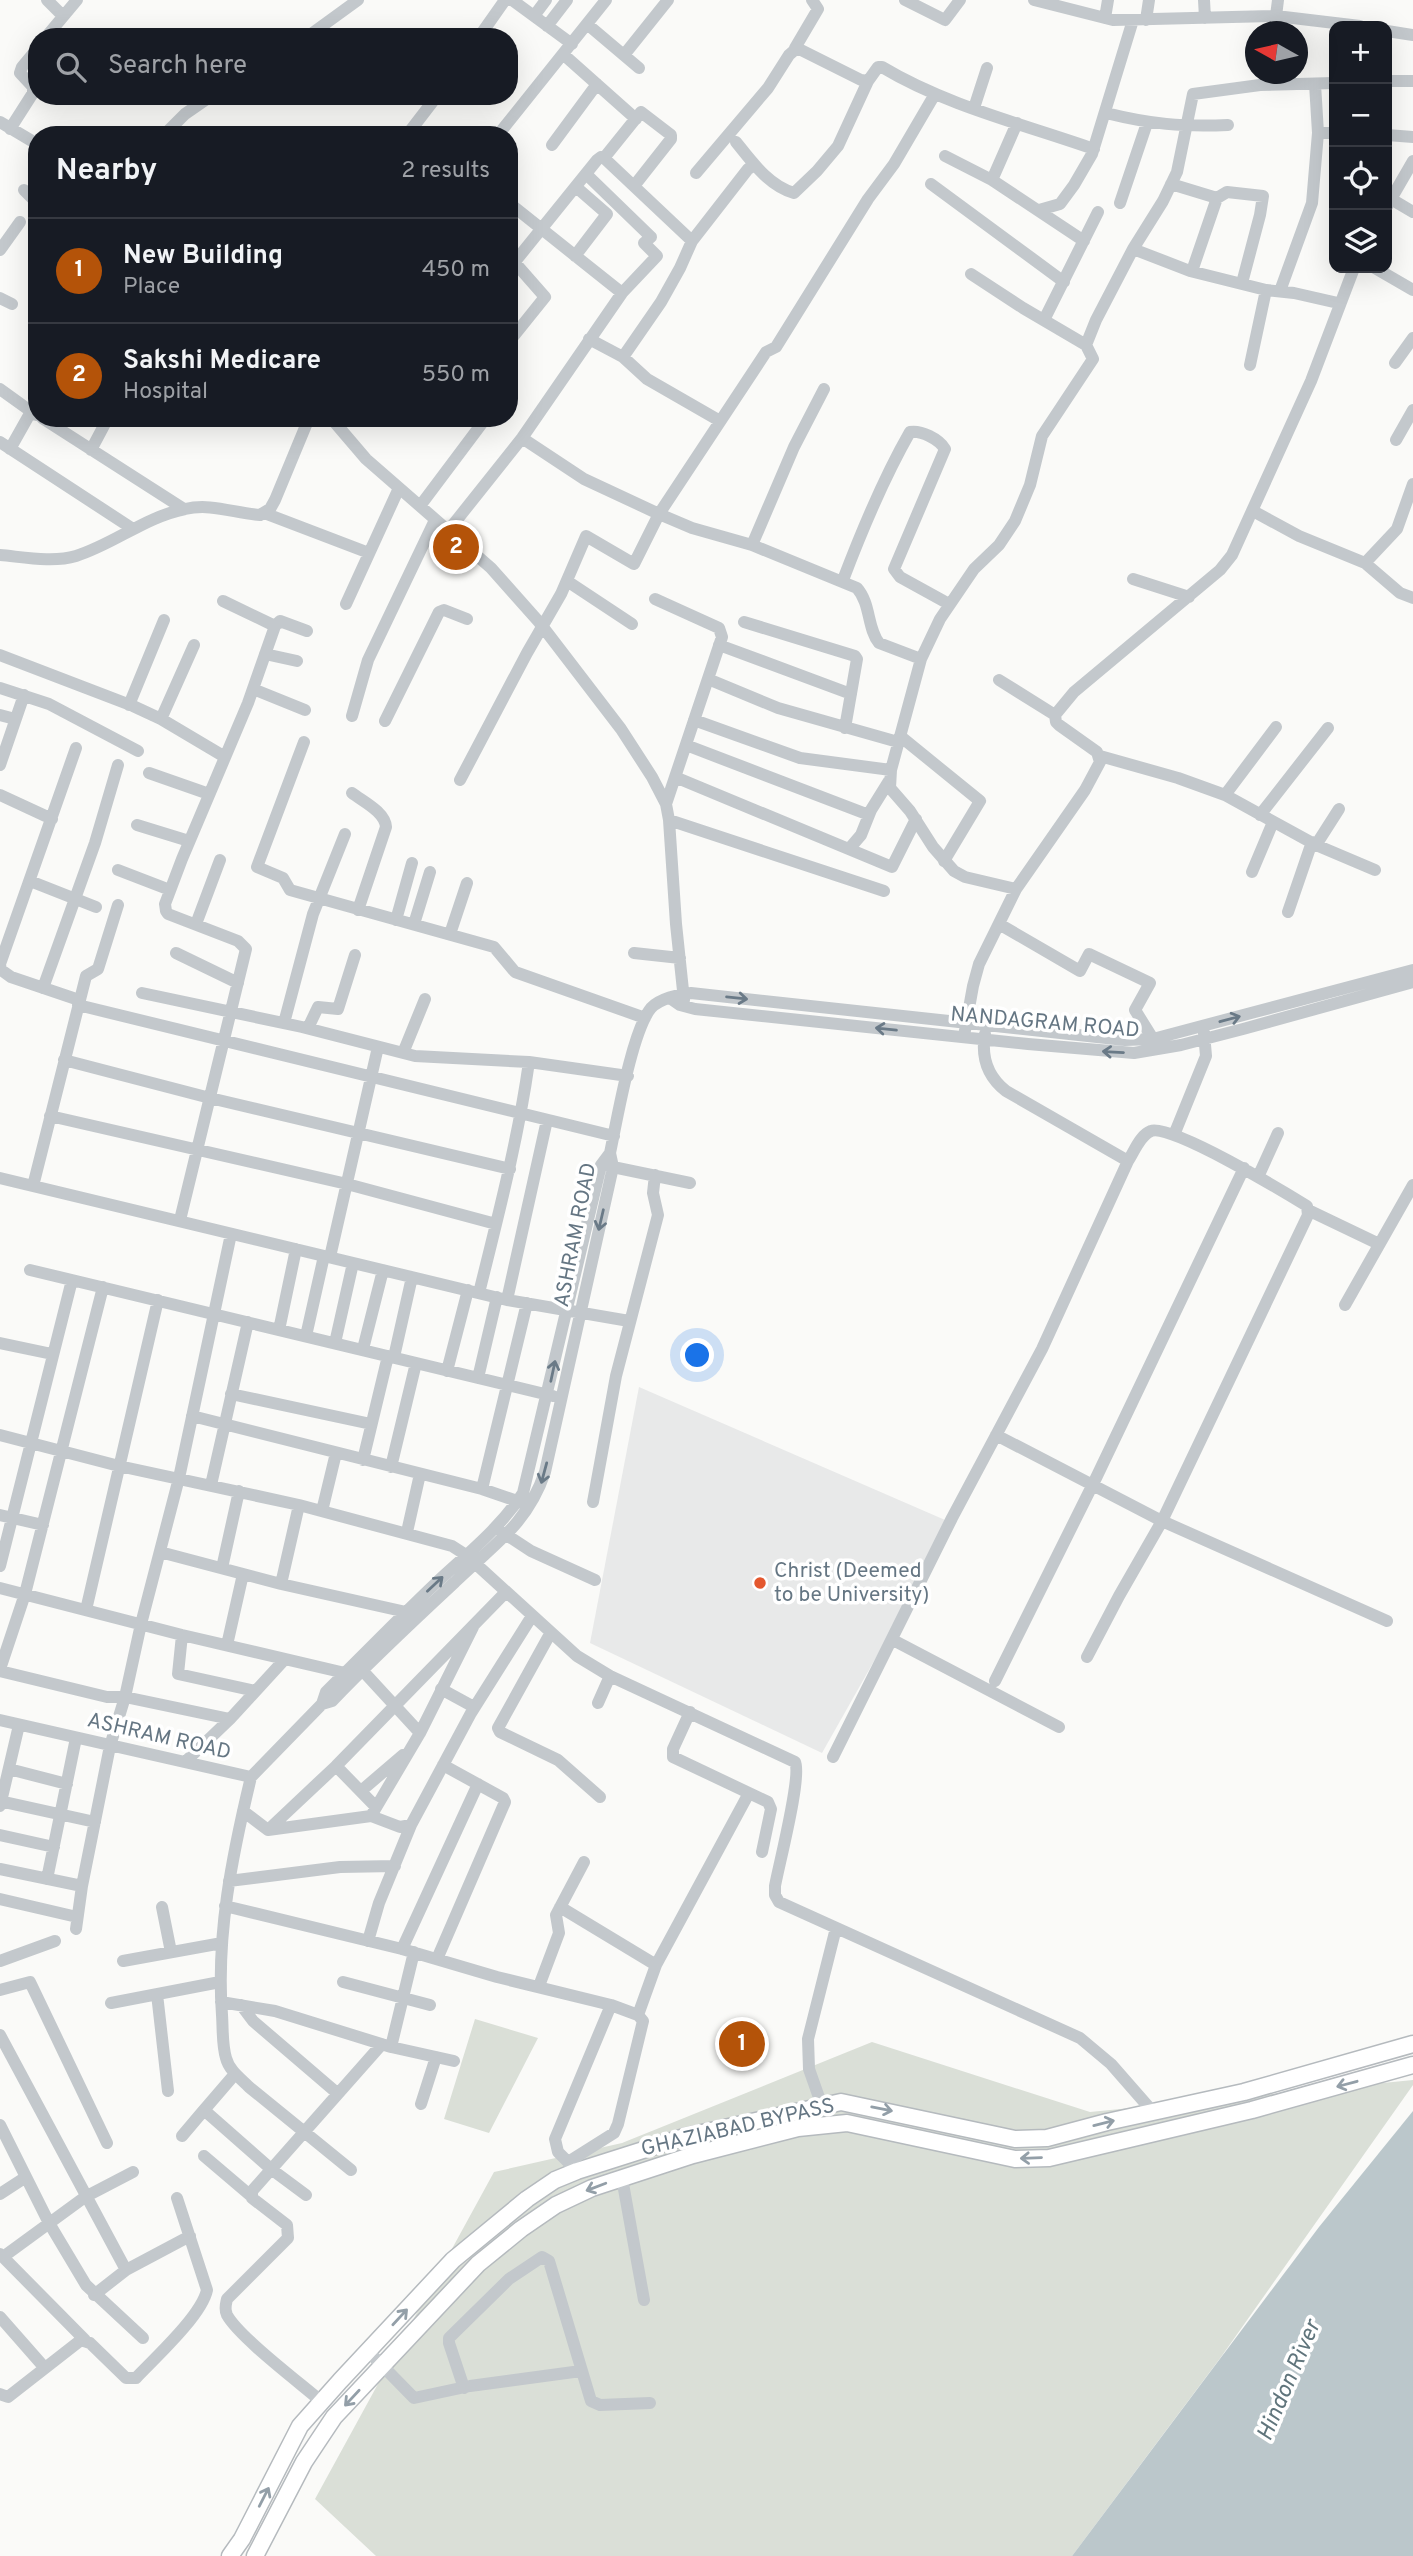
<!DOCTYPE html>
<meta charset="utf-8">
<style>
:root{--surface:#171b24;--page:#20242c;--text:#f1f3f6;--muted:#9ea1a6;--line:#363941;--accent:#b45309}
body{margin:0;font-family:Overpass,sans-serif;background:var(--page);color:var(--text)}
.controls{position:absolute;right:21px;top:21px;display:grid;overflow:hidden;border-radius:14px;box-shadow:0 7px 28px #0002}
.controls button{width:63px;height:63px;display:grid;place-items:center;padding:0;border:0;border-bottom:2px solid var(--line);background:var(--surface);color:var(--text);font:35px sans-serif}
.compass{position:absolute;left:1245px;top:21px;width:63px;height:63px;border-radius:50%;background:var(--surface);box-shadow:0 7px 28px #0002;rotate:278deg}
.you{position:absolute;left:698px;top:1356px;width:24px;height:24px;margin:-18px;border:5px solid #fff;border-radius:50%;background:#1a73e8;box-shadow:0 0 0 10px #1a73e833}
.badge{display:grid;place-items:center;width:46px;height:46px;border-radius:50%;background:var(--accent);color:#fff;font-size:23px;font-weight:700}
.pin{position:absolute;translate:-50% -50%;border:4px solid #fff;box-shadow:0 2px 7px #0006}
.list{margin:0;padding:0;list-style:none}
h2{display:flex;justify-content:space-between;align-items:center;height:91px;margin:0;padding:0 28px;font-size:30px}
h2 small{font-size:23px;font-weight:400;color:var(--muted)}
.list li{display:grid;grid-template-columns:46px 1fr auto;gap:21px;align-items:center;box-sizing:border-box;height:105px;padding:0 28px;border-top:2px solid var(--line)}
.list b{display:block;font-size:26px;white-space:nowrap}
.list p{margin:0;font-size:23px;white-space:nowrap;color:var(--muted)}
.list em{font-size:23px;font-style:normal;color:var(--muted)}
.icon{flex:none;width:38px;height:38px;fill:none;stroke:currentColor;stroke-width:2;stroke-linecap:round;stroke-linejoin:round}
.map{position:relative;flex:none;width:1413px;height:2556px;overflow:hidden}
.search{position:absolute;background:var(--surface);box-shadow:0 7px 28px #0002;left:28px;top:28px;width:490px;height:77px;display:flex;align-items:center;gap:18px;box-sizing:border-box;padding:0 24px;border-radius:28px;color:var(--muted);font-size:26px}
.panel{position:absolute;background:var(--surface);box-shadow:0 7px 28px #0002;left:28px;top:126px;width:490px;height:301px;border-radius:28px}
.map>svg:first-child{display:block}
.built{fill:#e8e9e9}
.green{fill:#dadfd7}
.water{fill:#bbc7cb}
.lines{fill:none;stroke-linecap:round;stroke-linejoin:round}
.major-casing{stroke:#b5babe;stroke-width:19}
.minor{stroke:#c3c8cc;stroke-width:12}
.major{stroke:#fff;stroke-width:16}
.oneway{stroke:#6a7a87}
.oneway2{stroke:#939fa8}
.poi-dot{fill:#e4572e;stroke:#fff;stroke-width:2.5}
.labels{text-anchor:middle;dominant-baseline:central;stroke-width:7;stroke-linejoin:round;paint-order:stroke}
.street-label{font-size:21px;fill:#657683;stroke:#fff}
.poi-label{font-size:21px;fill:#657683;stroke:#fff;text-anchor:start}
.water-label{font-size:23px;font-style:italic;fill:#60757c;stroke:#fff}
</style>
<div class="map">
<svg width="1413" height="2556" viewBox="0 0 1413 2556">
<rect width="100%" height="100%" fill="#fafaf8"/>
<path class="built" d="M639 1387 952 1523 822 1753 590 1643Z"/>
<path class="green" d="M475 2019 538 2038 489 2133 444 2119Z
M872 2042 1090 2112 1413 2080V2085L1221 2357 1072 2556H376L315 2499 494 2172 622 2143Z"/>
<path class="water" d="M1413 2111V2556H1072L1319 2227Z"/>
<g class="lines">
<g class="major-casing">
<path id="major" d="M230 2556 242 2539 300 2426 340 2381 453 2260 527 2199 555 2180 577 2171 684 2137 841 2102 1015 2139 1047 2138 1107 2122 1244 2092 1413 2044
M255 2556 304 2462 334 2417 478 2264 521 2229 556 2205 592 2188 693 2155 798 2128 847 2123 1015 2159 1049 2158 1252 2110 1413 2065"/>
</g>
<path class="minor" d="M47 0 63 16
M512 0 572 44
M905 0 945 20 960 0
M1034 0 1113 20 1276 16 1360 26
M1204 0 1205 18
M534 16 546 0
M1276 16 1278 0
M1105 18 1108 0
M1146 20 1149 0
M587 24 639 68
M547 26 567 0
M1387 31 1413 35
M46 37 77 0
M307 37 358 0
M479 37 505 0
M795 48 818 9 812 0
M564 55 636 119
M624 55 668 0
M1387 81H1413
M974 108 987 68
M1106 113C1150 124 1182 127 1228 125
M0 122 37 144
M10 129 33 93V87L20 73 22 67 37 49
M1318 133H1334
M164 135 185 114 211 96
M407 135 437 96
M498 135 606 0
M1387 135 1413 137
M736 142C752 162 769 186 794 193L817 171 838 146 868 81
M552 145 597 84
M945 156 992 180 1084 241
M604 158 692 241
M696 173 768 88 789 55 797 48 861 80 868 81 878 67H882C947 106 1023 124 1094 149
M992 180 1017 123
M931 184 1064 282
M1171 184 1217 198 1227 192 1263 196 1260 215 1242 283
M24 190 37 203
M1391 199 1413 212
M509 203 622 293
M1120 203 1147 123
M1387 206 1413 161
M1039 210 1060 204 1074 185 1092 154 1133 20
M1133 249 1190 271 1266 290 1294 293 1338 303
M0 250 20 222
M509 256 545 297 512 338
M575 256 607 214 576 187
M1375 268 1413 290
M509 269 597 160 601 157 604 158 641 112 671 135V139L634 186
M1192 271 1217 198
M971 274 1023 308 1086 345
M1280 291 1312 203 1318 133 1315 84
M0 298 12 304
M1044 320 1098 212
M589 339 623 357 647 379 720 421
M623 357 661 302 680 268 692 241 748 169 755 165
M1395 363 1413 338
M1250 365 1266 290
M0 389 36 415
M42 418 184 509
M331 418 366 459 491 568 539 622 621 729 652 777 666 804 669 820 676 924 684 1000
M522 438 584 479 659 514 692 528 752 545 857 588C871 604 867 628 879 643L921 659
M1396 440 1413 410
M0 442 133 529
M10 449 37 401
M91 450 108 418
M420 506 486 418
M1253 511 1299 536 1365 563 1400 593 1413 598
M264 513 369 553
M448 531 522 438 622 293 657 256 644 243 651 237 586 174
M752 545 794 447 824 389
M0 555C23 557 53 563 76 556 114 544 145 517 185 509 211 503 234 513 260 515L270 509 275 500 309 418
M1365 563 1397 529 1413 484
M1133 579 1189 597
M843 580C862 530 883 479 910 432 921 430 939 439 945 449L894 569 900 577 949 604
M567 581 632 624
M655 599 719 628 722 637 666 804
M223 601 275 626
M346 604 399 488
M744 622 855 656 857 659 845 728
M719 645 851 694
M265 654 297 661
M0 655 133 706 161 719 225 757
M708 679 778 708 898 742
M999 680 1055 715
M0 688 49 704 138 751
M253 689 305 710
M129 705 164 620
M0 715 15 719
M352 716 368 660 435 520
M161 719 194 645
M694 720 800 758 891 770
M385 721 439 612 444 610 467 619
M900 736 980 801 944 861
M304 742 257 867 283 878 290 890 494 947 515 972 645 1018
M686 745 869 815
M1100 756 1178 778 1225 795 1316 845 1375 870
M0 765 24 695
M149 773 209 794
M675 777 892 867 916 819
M460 780 527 653 561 594 586 536 634 564 659 514 766 352 776 347 868 199 894 164 935 94
M352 793C364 802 385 812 386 827L358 910
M0 795 52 819
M1225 795 1276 727
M1260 815 1328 728
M669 820 884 891
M137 825 189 841
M1316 845 1339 809
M849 849 861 835 871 810 889 781
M118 870 170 890
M1252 872 1273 822
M30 881 96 907
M1016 889 965 877 954 871 933 847 910 811 890 788 891 770 921 659 940 619 974 569 999 545 1015 521 1030 485 1042 436 1093 359 1086 345 1096 320 1133 249 1163 201 1177 172 1193 94 1260 85 1334 83
M1288 912 1312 842
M396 920 412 863
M196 924 220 860
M414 924 430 872
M999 924 1080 971 1089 954 1150 983 1135 1010 1153 1039
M450 934 467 883
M176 953 238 983
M634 953 680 958
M0 964 76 748
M0 965 1 970 11 977 79 1000
M43 988 95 843 118 765
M142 993 302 1027 415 1056 529 1062 628 1076
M670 998 680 1005 695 1009 1028 1044 1134 1053 1181 1045 1243 1029 1413 982
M78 1005 614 1136
M284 1023 313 914 345 834
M308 1028 318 1007 338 1009 355 955
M985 1034C981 1057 987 1076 1006 1091L1128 1161
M964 1036 973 986 979 964 1016 889 1085 790 1100 762 1097 752 1059 725 1056 722 1055 715 1074 692 1220 570 1232 555 1311 381 1354 268
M403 1053 425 999
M64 1060 210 1098 510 1169
M50 1116 347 1184 496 1224
M1174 1135 1206 1056 1204 1033
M608 1166 690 1183
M1258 1177 1278 1133
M0 1178 507 1300 629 1321
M33 1186 86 976 98 969 118 905
M1308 1210 1379 1244
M180 1220 246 949 238 941 168 914 166 911 165 904 182 859 248 703 275 626 280 621 307 631
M330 1257 378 1047
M30 1270 553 1396
M479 1293C498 1216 518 1140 529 1062
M507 1300 547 1120
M1345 1305 1413 1185
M279 1330 296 1249
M306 1336 324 1256
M0 1343 52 1354
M335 1343 353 1263
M363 1349 383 1270
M394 1357 412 1277
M447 1371 468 1290
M478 1378 497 1297
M231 1394 371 1424
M192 1416 482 1489 523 1503
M0 1435 119 1466 299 1505 452 1546 466 1555 577 1656 610 1676 795 1762C802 1776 779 1864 775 1886V1895L779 1902 1080 2038 1111 2064 1153 2112
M996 1435 1162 1521 1387 1621
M363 1460 388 1356
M391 1467 416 1363
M211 1485 248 1322
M482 1489 527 1303
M593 1502 616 1376 658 1215 653 1193 655 1175
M322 1511 336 1453
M0 1515 43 1525
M407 1532 420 1474
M502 1532 531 1551 595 1580
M160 1552 281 1584 406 1612 410 1616
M0 1566 72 1280
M222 1568 239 1491
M281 1584 299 1505
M0 1588 182 1635 345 1673 349 1678
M86 1610 158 1300
M550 1634 498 1728 500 1732 558 1760 600 1797
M182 1635 178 1674 255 1691
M893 1640 1059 1727
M227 1645 243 1574
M0 1669 25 1594 103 1287
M362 1670 420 1733
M0 1671 107 1697H125L230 1719
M995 1681 1096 1478 1244 1168
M441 1689 474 1707
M598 1703 610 1676
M322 1704 332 1701C371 1660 413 1621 455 1582 493 1545 527 1525 545 1472L613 1167 610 1153C617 1120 632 1031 651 1008 659 999 679 994 691 993L1097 1037 1125 1040 1153 1039 1413 970
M690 1712 673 1749V1757L768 1802 771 1809 762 1852
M0 1720 251 1777 322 1704 326 1692C363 1655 399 1618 437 1582 467 1554 500 1528 523 1493L601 1165 610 1153
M833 1757 952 1518 1042 1349 1128 1161C1134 1152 1140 1135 1151 1131 1170 1123 1286 1193 1307 1206L1308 1215 1162 1521 1119 1596 1087 1657
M185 1762 230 1719 285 1659
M336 1766 376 1807
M9 1769 67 1784
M251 1777C232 1856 216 1935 222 2015 223 2029 222 2045 226 2058 229 2070 240 2078 249 2087L351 2170
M361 1791 403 1755
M0 1801 95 1822
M0 1806 19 1725
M243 1811 268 1830 371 1816 420 1733 473 1627
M371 1816 400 1827 411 1825 471 1713 532 1616
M268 1830 336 1766 505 1593
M0 1835 54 1847
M0 1869 82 1886
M47 1879 76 1738
M229 1881 340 1867 395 1866
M0 1899 77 1917
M225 1906 402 1949 497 1977 611 2005 638 2015 643 2021 618 2124 614 2133 568 2162
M162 1907 171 1952
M560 1907 656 1965
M76 1929 82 1886 110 1746 125 1697 141 1624 179 1478 231 1234
M368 1941 379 1903 411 1825
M402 1949 478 1784
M437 1959 505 1802 503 1798 443 1765
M0 1961 55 1941
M123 1961 222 1943
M343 1982 430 2005
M539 1986 559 1933 556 1915 584 1862
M0 1990 30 1982 107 2143
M157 1994 168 2091
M221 2002 275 2011 391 2047 454 2061
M111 2003 220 1982
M241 2005 253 2021 337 2093
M638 2015 656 1965 749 1793
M0 2035 126 2270
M391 2047 414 1952
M235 2074 204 2110 271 2169 306 2195
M421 2104 436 2057
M822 2106 809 2069 808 2039 836 1928
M0 2125 49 2223 86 2285 143 2338
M182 2136 204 2110
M204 2156 251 2196
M572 2166 558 2152 555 2139 611 2005
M622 2178 644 2300
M0 2194 26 2177
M0 2254 85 2340
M3 2257 85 2197 133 2172
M94 2295 126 2270 190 2236
M0 2317 44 2367
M368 2351 414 2398 470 2386 581 2371
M464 2388 449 2343V2338L509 2279 542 2257 549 2261 591 2401 600 2405 650 2403
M0 2394 8 2397 81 2340 90 2343 126 2378H136C155 2358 202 2315 207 2290L177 2198
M322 2402C300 2383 239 2337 227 2315 224 2309 226 2304 227 2299L288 2238 287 2225 252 2198V2191L382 2044"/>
<use href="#major" class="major"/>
</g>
<defs><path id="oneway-shaft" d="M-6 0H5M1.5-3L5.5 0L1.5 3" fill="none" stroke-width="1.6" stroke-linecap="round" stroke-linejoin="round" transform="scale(1.75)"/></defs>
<g class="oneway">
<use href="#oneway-shaft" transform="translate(737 998) rotate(6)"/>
<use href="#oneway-shaft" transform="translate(1230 1019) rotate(-15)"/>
<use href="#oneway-shaft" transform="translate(886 1029) rotate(-174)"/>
<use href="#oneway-shaft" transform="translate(1113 1052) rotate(-177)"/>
<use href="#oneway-shaft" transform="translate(601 1220) rotate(103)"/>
<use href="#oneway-shaft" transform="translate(553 1371) rotate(-78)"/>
<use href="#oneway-shaft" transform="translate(544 1473) rotate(105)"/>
<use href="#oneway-shaft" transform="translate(435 1584) rotate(-43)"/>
</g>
<g class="oneway2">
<use href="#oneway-shaft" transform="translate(1347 2084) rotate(165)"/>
<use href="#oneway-shaft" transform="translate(882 2109) rotate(11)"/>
<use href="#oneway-shaft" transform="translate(1104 2123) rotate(-14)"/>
<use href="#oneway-shaft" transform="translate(1031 2158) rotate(178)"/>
<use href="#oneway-shaft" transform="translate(596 2187) rotate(159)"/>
<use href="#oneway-shaft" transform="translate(400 2317) rotate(-47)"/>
<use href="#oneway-shaft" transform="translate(352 2398) rotate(133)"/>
<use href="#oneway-shaft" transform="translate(264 2497) rotate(-63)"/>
</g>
<circle class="poi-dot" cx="760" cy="1583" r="7"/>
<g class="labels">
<g class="street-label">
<text transform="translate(1045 1023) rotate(5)">NANDAGRAM ROAD</text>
<text transform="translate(576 1235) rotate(-79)">ASHRAM ROAD</text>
<text transform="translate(159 1737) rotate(13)">ASHRAM ROAD</text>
<text transform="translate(738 2128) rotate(-13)">GHAZIABAD BYPASS</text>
</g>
<g class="poi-label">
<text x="774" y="1571">Christ (Deemed<tspan x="774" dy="24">to be University)</tspan></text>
</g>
<g class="water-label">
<text transform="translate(1290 2381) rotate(-67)">Hindon River</text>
</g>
</g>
</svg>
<div class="controls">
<button>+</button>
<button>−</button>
<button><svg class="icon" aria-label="locate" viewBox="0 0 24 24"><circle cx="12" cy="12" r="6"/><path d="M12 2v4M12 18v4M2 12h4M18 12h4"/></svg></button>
<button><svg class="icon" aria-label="layers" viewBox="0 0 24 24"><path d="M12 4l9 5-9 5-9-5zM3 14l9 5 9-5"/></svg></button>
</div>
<svg class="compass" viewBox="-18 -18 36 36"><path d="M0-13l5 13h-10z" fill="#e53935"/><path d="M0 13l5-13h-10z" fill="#9ea1a6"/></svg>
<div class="you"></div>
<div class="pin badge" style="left:742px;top:2044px">1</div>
<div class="pin badge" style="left:456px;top:547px">2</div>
<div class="search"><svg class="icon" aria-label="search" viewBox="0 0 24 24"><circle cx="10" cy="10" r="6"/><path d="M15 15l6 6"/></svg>Search here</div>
<section class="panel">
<h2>Nearby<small>2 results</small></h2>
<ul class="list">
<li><span class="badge">1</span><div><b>New Building</b><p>Place</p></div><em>450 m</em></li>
<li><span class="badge">2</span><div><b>Sakshi Medicare</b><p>Hospital</p></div><em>550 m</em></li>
</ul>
</section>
</div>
